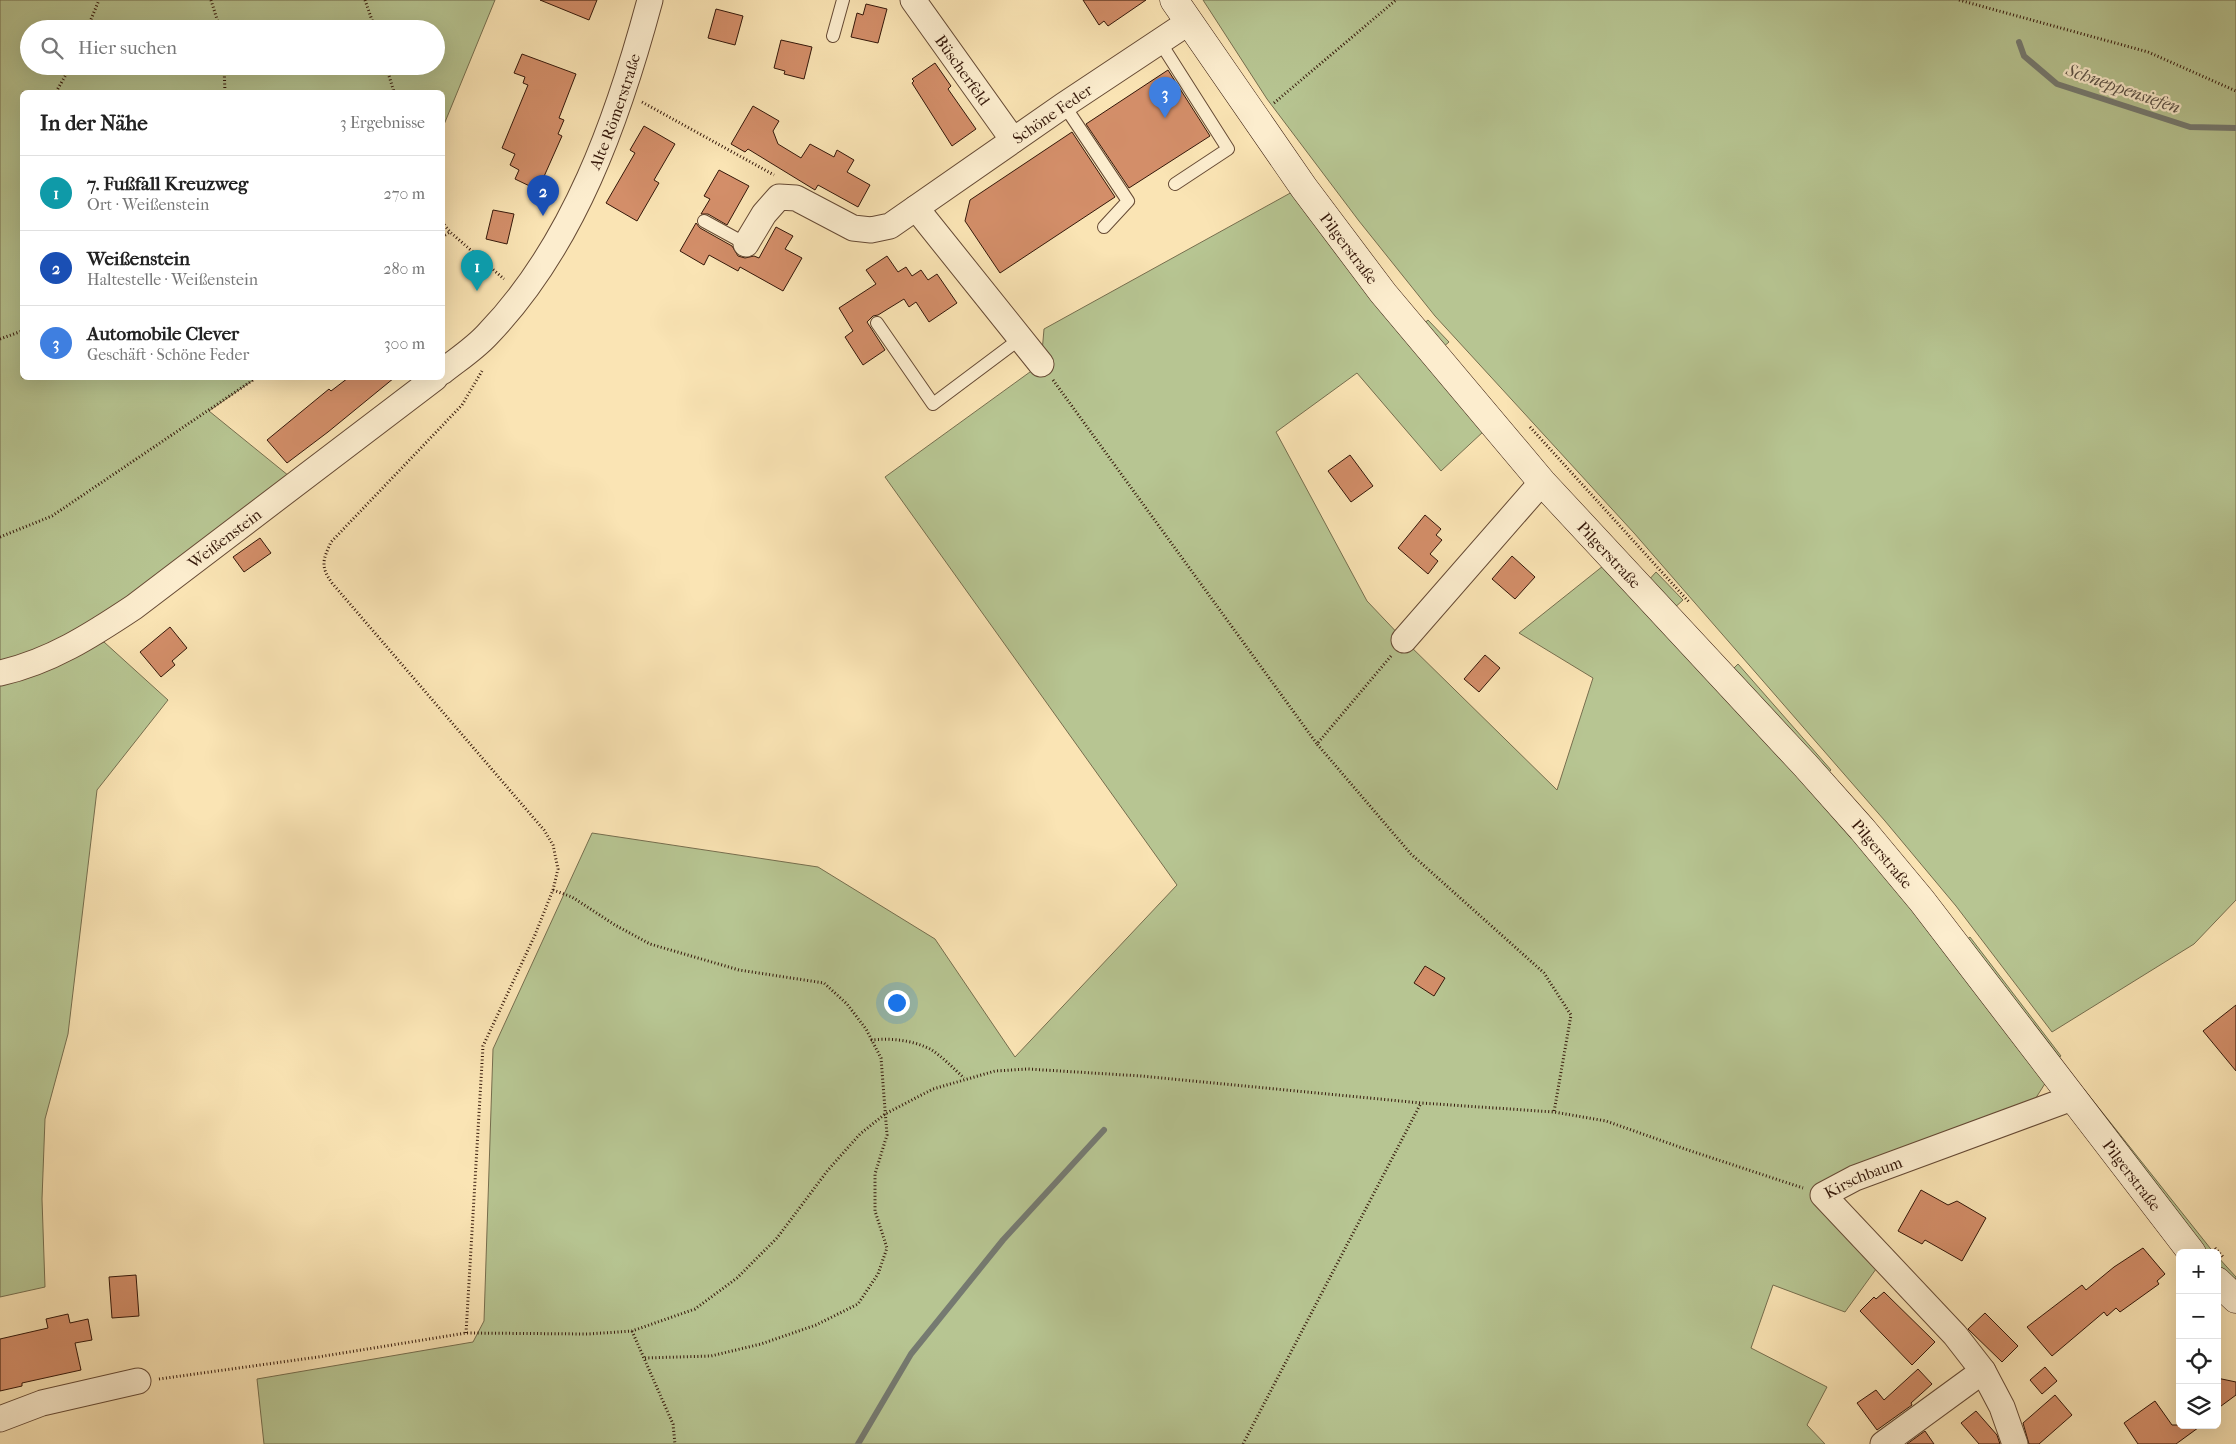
<!DOCTYPE html>
<html lang="de">
<meta charset="utf-8">
<style>
:root{--surface:#fff;--page:#f6f6f6;--text:#222;--muted:#767676;--line:#e0e0e0;--accent:#0b8043}
body{margin:0;font-family:"IM FELL French Canon",serif;background:var(--page);color:var(--text)}
.controls{position:absolute;right:15px;bottom:15px;display:grid;overflow:hidden;border-radius:8px;box-shadow:0 5px 20px #0002}
.controls button{width:45px;height:45px;display:grid;place-items:center;padding:0;border:0;border-bottom:1px solid var(--line);background:var(--surface);color:var(--text);font:25px sans-serif}
.you{position:absolute;left:896px;top:1002px;width:18px;height:18px;margin:-12px;border:4px solid #fff;border-radius:50%;background:#1a73e8;box-shadow:0 0 0 8px #1a73e833}
.badge{display:grid;place-items:center;width:32px;height:32px;border-radius:50%;background:var(--accent);color:#fff;font-size:16px;font-weight:700}
.pin{position:absolute;translate:-50% -41px;filter:drop-shadow(0 1px 2px #0008)}
.pin::after{content:'';position:absolute;top:26px;width:18px;height:15px;background:inherit;clip-path:polygon(0 0,100% 0,50% 100%)}
.list{margin:0;padding:0;list-style:none}
h2{display:flex;justify-content:space-between;align-items:center;height:65px;margin:0;padding:0 20px;font-size:21px}
h2 small{font-size:16px;font-weight:400;color:var(--muted)}
.list li{display:grid;grid-template-columns:32px 1fr auto;gap:15px;align-items:center;box-sizing:border-box;height:75px;padding:0 20px;border-top:1px solid var(--line)}
.list b{display:block;font-size:19px;white-space:nowrap}
.list p{margin:0;font-size:16px;white-space:nowrap;color:var(--muted)}
.list em{font-size:16px;font-style:normal;color:var(--muted)}
.icon{flex:none;width:28px;height:28px;fill:none;stroke:currentColor;stroke-width:2;stroke-linecap:round;stroke-linejoin:round}
.map{position:relative;flex:none;width:2236px;height:1444px;overflow:hidden}
.search{position:absolute;background:var(--surface);box-shadow:0 5px 20px #0002;left:20px;top:20px;width:425px;height:55px;display:flex;align-items:center;gap:12px;box-sizing:border-box;padding:0 18px;border-radius:28px;color:var(--muted);font-size:19px}
.panel{position:absolute;background:var(--surface);box-shadow:0 5px 20px #0002;left:20px;top:90px;width:425px;height:290px;border-radius:8px}
.map>svg:first-child{display:block}
.green{fill:#b7c592;stroke:#766e4e;fill-rule:evenodd}
.lines{fill:none;stroke-linecap:round;stroke-linejoin:round}
.stream{stroke:#757a71;stroke-width:6}
.building{fill:#d38e69;stroke:#341709}
.service-casing{stroke:#664a34;stroke-width:14}
.minor-casing{stroke:#664a34;stroke-width:27}
.secondary-casing{stroke:#341709;stroke-width:29}
.path{stroke:#341709;stroke-width:3;stroke-dasharray:1 2.5;stroke-linecap:butt}
.service{stroke:#fcedce;stroke-width:12}
.minor{stroke:#fcedce;stroke-width:25}
.secondary{stroke:#fcedce;stroke-width:28}
.labels{text-anchor:middle;dominant-baseline:central;stroke-width:4.5;stroke-linejoin:round;paint-order:stroke}
.street-label{font-size:16px;fill:#341709;stroke:#fcedce}
.water-label{font-size:18px;font-style:italic;fill:#5a5146;stroke:#fcedce}
</style>
<div class="map">
<svg width="2236" height="1444" viewBox="0 0 2236 1444">
<rect width="100%" height="100%" fill="#fae4b4"/>
<filter id="stains"><feTurbulence type="fractalNoise" baseFrequency=".004" numOctaves="4"/><feColorMatrix values="0 0 0 0 .2 0 0 0 0 .09 0 0 0 0 .02 0 0 0 .5 -.17"/></filter>
<radialGradient id="worn" r=".72"><stop offset=".6" stop-color="#630" stop-opacity="0"/><stop offset="1" stop-color="#630" stop-opacity=".3"/></radialGradient>
<path class="green" d="M0 0H495L443 127 442 92H22V378H256L209 411 289 476 88 629 0 665ZM29 29H436V66H29Z
M1203 0H2236V900L2194 944 2052 1032 1956 906 1885 821 1634 533 1435 316 1359 221 1267 99Z
M1294 191 1484 431 1441 471 1357 373 1276 432 1367 601 1404 640 1557 790 1593 678 1519 633 1603 566 1791 762 1899 891 2046 1082 2032 1104 1824 1195 1884 1258 1845 1312 1773 1285 1751 1348 1827 1387 1807 1425 1825 1444H264L257 1379 473 1342 484 1321 493 1049 592 833 818 867 935 939 1015 1057 1177 885 885 477 1041 364 1044 329Z
M1428 320 1449 342 1442 348 1421 326Z
M1656 572 1683 600 1672 610 1647 582Z
M104 642 168 700 97 790 68 1034 45 1119 42 1199 45 1287 0 1297V684L17 681Z
M1738 664 1831 770 1826 775 1730 672Z
M1970 937 2061 1056 2055 1060 1965 941Z
M2083 1088 2214 1253H2206L2078 1092Z
M2217 1256 2236 1277V1285L2217 1265Z"/>
<g class="lines">
<path class="stream" d="M2019 42 2024 56 2057 84 2190 127 2236 128
M858 1444 911 1354 1003 1240 1104 1130"/>
</g>
<path class="building" d="M540 0H597L589 20Z
M1083 0H1146L1108 26 1104 21 1099 25Z
M866 4 887 9 878 43 851 37 857 13 863 15Z
M716 9 743 16 735 45 708 38Z
M781 40 812 47 804 79 784 74 785 71 774 68Z
M522 54 576 74 559 118 564 120 558 134 562 136 538 190 515 179 519 170 510 165 515 154 502 148 528 85 523 83 525 77 514 73Z
M935 63 951 86 948 89 976 129 952 146 912 83 914 81 912 79Z
M1168 70 1210 136 1129 188 1086 124Z
M753 106 779 121 773 131 778 144 801 158 810 144 834 157 837 150 854 160 847 172 870 185 858 207 818 185 815 190 748 149 745 152 731 144Z
M644 126 675 144 654 180 659 183 637 221 606 203 635 153 630 150Z
M1072 132 1115 197 1000 273 965 221 970 200Z
M719 170 749 186 727 225 708 214H701L710 199 704 196Z
M493 210 514 214 507 244 486 239Z
M696 223 700 228 732 246 738 256 745 258 754 256 759 258 776 227 793 236 785 249 802 258 783 291 740 267 738 271 709 255 704 265 680 251Z
M887 256 898 272 906 267 912 276 921 270 928 280 937 274 957 303 929 322 916 302 909 307 904 299 878 315 873 316 867 322 885 350 863 365 845 337 853 331 839 308 876 284 866 270Z
M348 378H394L328 432 287 463 267 440 329 389 331 391Z
M1350 455 1373 486 1351 502 1328 471Z
M1425 515 1441 529 1436 535 1442 540 1430 554 1438 561 1428 574 1398 548Z
M260 538 271 553 244 572 233 557Z
M1512 556 1535 577 1515 599 1492 579Z
M170 627 187 648 172 661 175 665 161 677 140 652Z
M1485 655 1500 668 1479 692 1464 679Z
M1425 966 1445 978 1434 996 1414 983Z
M2236 1005V1071L2203 1031Z
M1921 1190 1948 1205 1957 1201 1986 1218 1962 1261 1925 1240 1922 1244 1898 1231Z
M2143 1248 2165 1274 2157 1281 2159 1284 2120 1312 2116 1308 2107 1316 2104 1312 2052 1356 2027 1327 2082 1285 2086 1290 2114 1267Z
M136 1275 139 1316 112 1318 109 1277Z
M1884 1292 1935 1342 1912 1365 1860 1311 1874 1297 1876 1299Z
M1985 1313 2018 1346 2002 1362 1968 1329Z
M68 1314 70 1323 88 1319 92 1340 75 1343 81 1370 22 1383V1386L0 1391V1339L48 1328 46 1319Z
M2045 1367 2057 1381 2042 1394 2030 1380Z
M1918 1369 1932 1384 1911 1403 1912 1405 1877 1430 1857 1403 1876 1390 1884 1400Z
M2217 1378 2236 1382V1395L2217 1409Z
M2055 1395 2072 1415 2039 1444H2029L2023 1423Z
M2155 1401 2172 1425H2202L2176 1444H2138L2124 1423Z
M1976 1411 1997 1435 2000 1444H1979L1961 1423Z
M1925 1431 1934 1444H1907Z"/>
<g class="lines">
<g class="service-casing">
<path id="service" d="M833 36 843 0
M1160 42 1228 149 1175 184
M1064 105 1128 201 1104 227
M704 221 746 244
M877 323 933 404 1021 338"/>
</g>
<g class="minor-casing">
<g id="minor">
<path id="s1" d="M913 0 1013 140"/>
<path d="M916 208 1041 364"/>
<path id="s2" d="M746 244 764 214 779 197 796 198 853 228 871 230 890 226 1064 105 1189 22"/>
<path id="s3" d="M442 372C457 360 474 349 487 335 574 245 618 119 650 0"/>
<path d="M1404 640 1542 482"/>
<path id="s4" d="M0 673C50 662 92 635 134 607L435 378"/>
<path d="M0 1419 42 1403 138 1381"/>
<path d="M1883 1444 1983 1371"/>
<path id="s5" d="M2015 1444 2002 1407 1983 1371 1955 1335 1823 1195 1855 1178 2072 1098"/>
</g>
</g>
<g class="secondary-casing">
<g id="secondary">
<path id="s6" d="M1174 0 1304 188 1383 293 1542 482 1805 765 1862 829 1922 901 2192 1253"/>
<path d="M2217 1281 2236 1299"/>
</g>
</g>
<path class="path" d="M211 0 220 29
M365 0 375 29
M1959 0 2148 52 2236 91
M87 29 99 0
M224 66 225 92
M386 66 394 92
M56 92 71 66
M642 102 774 175
M1274 103 1396 0
M442 222 450 232 504 279
M442 237 450 232
M0 339 22 331
M1053 380 1317 744
M1530 427 1689 602
M0 537 52 516 256 378
M1391 656 1317 744 1411 854 1544 973 1571 1015 1554 1112
M553 890 572 897 615 925 650 944 739 970 824 983 847 1004 866 1029 881 1058 887 1135 875 1174V1211L887 1248 878 1274 858 1304 816 1325 761 1344 711 1356 645 1358
M871 1040C891 1038 912 1040 930 1049 942 1056 954 1069 964 1078
M2215 1248 2224 1258
M632 1331 673 1424 675 1444
M466 1333 483 1046 535 935 553 890 558 869 553 845 544 830 332 583C320 566 323 560 331 542L462 405 482 371
M159 1379 318 1357 466 1333 588 1334 632 1331 695 1309 737 1278 777 1238 828 1170 860 1134 885 1114 933 1089 995 1071 1028 1069 1141 1076 1421 1103 1554 1112 1606 1121 1688 1150 1803 1188
M1243 1444 1421 1103"/>
<use href="#service" class="service"/>
<use href="#minor" class="minor"/>
<use href="#secondary" class="secondary"/>
</g>
<g class="labels">
<g class="street-label">
<text stroke="none"><textPath href="#s1" startOffset="86">Büscherfeld</textPath></text>
<text stroke="none"><textPath href="#s3" startOffset="318">Alte Römerstraße</textPath></text>
<text stroke="none"><textPath href="#s2" startOffset="374">Schöne Feder</textPath></text>
<text stroke="none"><textPath href="#s6" startOffset="304">Pilgerstraße</textPath></text>
<text stroke="none"><textPath href="#s4" startOffset="264">Weißenstein</textPath></text>
<text stroke="none"><textPath href="#s6" startOffset="706">Pilgerstraße</textPath></text>
<text stroke="none"><textPath href="#s6" startOffset="1111">Pilgerstraße</textPath></text>
<text stroke="none"><textPath href="#s6" startOffset="1518">Pilgerstraße</textPath></text>
<text stroke="none"><textPath href="#s5" startOffset="362">Kirschbaum</textPath></text>
</g>
<g class="water-label">
<text transform="translate(2123 89) rotate(19)">Schneppensiefen</text>
</g>
</g>
<rect width="100%" height="100%" filter="url(#stains)"/>
<rect width="100%" height="100%" fill="url(#worn)"/>
</svg>
<div class="controls">
<button>+</button>
<button>−</button>
<button><svg class="icon" aria-label="locate" viewBox="0 0 24 24"><circle cx="12" cy="12" r="6"/><path d="M12 2v4M12 18v4M2 12h4M18 12h4"/></svg></button>
<button><svg class="icon" aria-label="layers" viewBox="0 0 24 24"><path d="M12 4l9 5-9 5-9-5zM3 14l9 5 9-5"/></svg></button>
</div>
<div class="you"></div>
<div class="pin badge" style="left:477px;top:291px;background:#0f9aa8">1</div>
<div class="pin badge" style="left:543px;top:216px;background:#1a4fb4">2</div>
<div class="pin badge" style="left:1165px;top:118px;background:#3f7fe0">3</div>
<div class="search"><svg class="icon" aria-label="search" viewBox="0 0 24 24"><circle cx="10" cy="10" r="6"/><path d="M15 15l6 6"/></svg>Hier suchen</div>
<section class="panel">
<h2>In der Nähe<small>3 Ergebnisse</small></h2>
<ul class="list">
<li><span class="badge" style="background:#0f9aa8">1</span><div><b>7. Fußfall Kreuzweg</b><p>Ort · Weißenstein</p></div><em>270 m</em></li>
<li><span class="badge" style="background:#1a4fb4">2</span><div><b>Weißenstein</b><p>Haltestelle · Weißenstein</p></div><em>280 m</em></li>
<li><span class="badge" style="background:#3f7fe0">3</span><div><b>Automobile Clever</b><p>Geschäft · Schöne Feder</p></div><em>300 m</em></li>
</ul>
</section>
</div>
